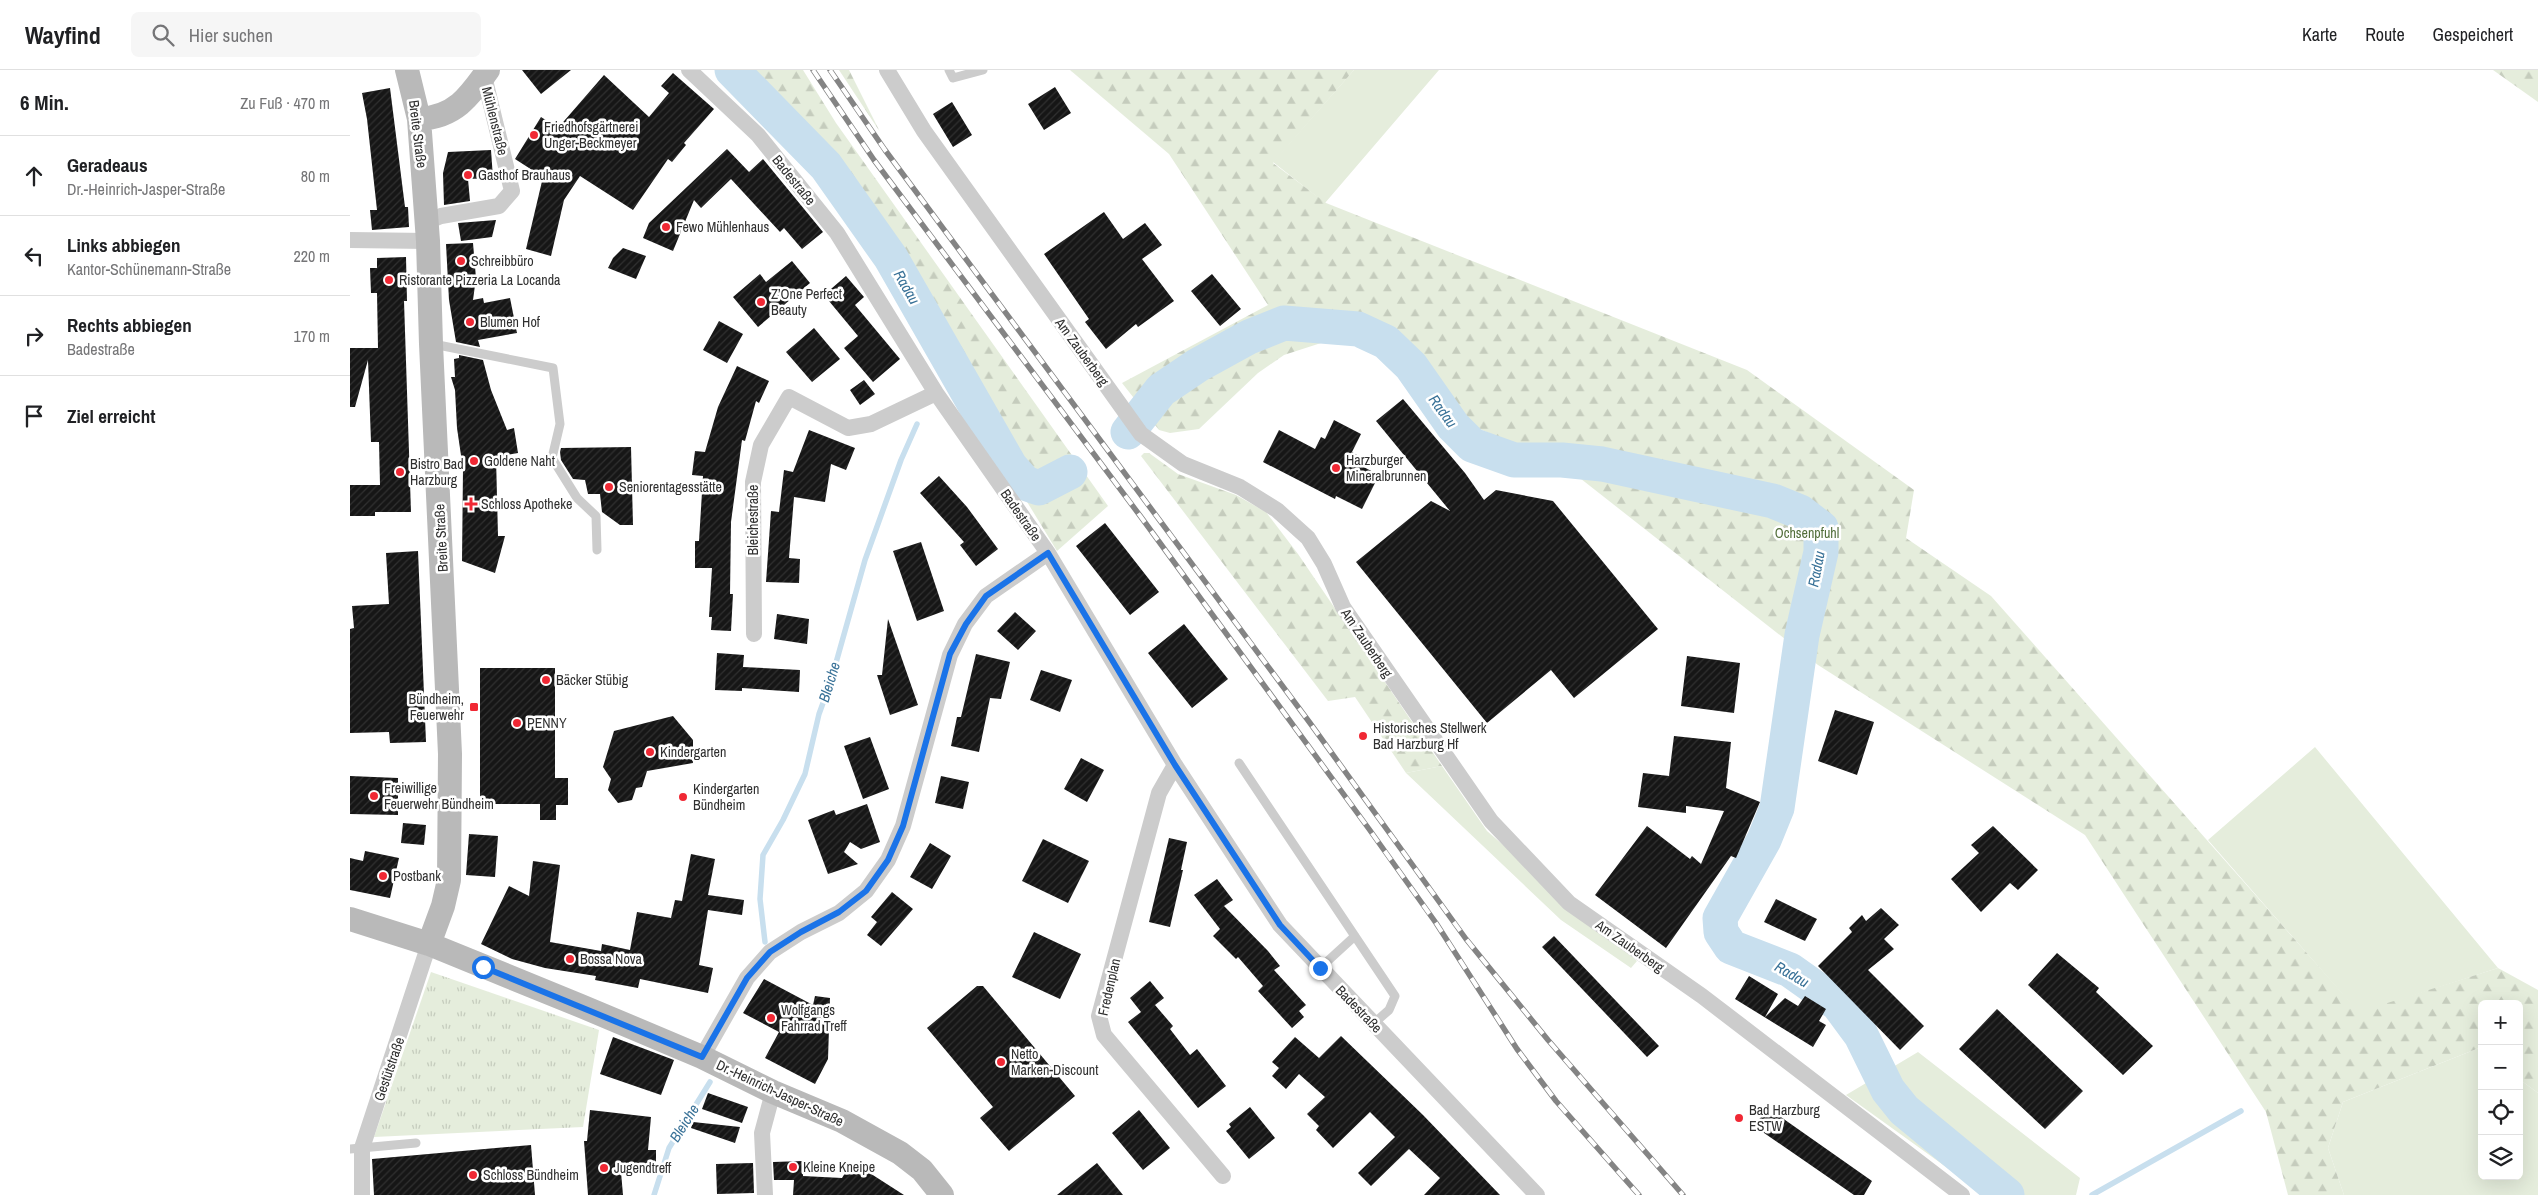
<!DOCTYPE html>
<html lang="de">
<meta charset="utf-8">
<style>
:root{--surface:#fff;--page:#f6f6f6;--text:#202124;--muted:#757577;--line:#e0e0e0}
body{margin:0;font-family:"Archivo Narrow",sans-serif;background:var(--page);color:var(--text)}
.controls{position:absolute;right:15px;bottom:15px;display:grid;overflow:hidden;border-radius:8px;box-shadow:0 5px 20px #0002}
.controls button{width:45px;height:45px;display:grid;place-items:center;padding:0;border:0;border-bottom:1px solid var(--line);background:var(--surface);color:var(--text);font:25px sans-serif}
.stop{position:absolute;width:15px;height:15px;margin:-11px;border:4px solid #1a73e8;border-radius:50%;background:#fff}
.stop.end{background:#1a73e8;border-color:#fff;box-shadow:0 1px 5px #0008}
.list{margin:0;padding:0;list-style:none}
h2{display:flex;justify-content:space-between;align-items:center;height:65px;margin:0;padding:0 20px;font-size:21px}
h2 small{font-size:16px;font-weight:400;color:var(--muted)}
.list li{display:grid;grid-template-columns:32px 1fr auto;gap:15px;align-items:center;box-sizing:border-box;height:80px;padding:0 20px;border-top:1px solid var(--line)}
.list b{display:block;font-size:19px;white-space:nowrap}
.list p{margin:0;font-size:16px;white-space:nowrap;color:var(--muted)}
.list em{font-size:16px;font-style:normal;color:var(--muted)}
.icon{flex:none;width:28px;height:28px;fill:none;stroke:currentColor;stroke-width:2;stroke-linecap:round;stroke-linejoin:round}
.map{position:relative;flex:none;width:2188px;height:1125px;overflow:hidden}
header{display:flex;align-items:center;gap:30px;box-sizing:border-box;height:70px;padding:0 25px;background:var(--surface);border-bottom:1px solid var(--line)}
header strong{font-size:24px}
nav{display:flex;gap:28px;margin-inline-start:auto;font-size:18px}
.search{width:350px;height:45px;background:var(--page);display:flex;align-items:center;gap:12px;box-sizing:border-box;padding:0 18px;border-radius:8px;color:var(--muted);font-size:19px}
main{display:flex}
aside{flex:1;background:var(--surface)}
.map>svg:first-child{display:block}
.green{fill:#e5eddc}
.forest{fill:url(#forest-firs)}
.park{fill:url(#park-tufts)}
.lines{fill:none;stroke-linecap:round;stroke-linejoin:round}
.stream{stroke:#c8dfee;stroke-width:5.5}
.river{stroke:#c8dfee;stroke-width:35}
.building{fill:url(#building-hatch)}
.lane{stroke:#ccc;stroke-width:9}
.street{stroke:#ccc;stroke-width:16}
.secondary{stroke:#b9b9b9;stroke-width:24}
.rail-casing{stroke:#848484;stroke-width:5.5}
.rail{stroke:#fff;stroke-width:4;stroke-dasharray:11;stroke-linecap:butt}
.route{stroke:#1a73e8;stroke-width:6}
.poi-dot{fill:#f02834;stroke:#fff;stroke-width:2}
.labels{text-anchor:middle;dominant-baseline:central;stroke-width:5;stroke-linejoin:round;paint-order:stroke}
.street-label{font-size:14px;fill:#2f2f2f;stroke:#fff}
.poi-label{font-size:14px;fill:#2f2f2f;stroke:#fff;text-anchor:start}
.park-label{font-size:14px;fill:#526e3a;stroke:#fff}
.water-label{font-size:15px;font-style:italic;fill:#387197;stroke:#fff}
</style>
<header>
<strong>Wayfind</strong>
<div class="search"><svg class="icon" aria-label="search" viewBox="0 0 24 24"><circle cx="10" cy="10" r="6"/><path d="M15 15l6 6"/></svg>Hier suchen</div>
<nav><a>Karte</a><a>Route</a><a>Gespeichert</a></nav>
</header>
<main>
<aside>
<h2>6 Min.<small>Zu Fuß · 470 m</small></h2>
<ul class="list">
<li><svg class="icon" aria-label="ahead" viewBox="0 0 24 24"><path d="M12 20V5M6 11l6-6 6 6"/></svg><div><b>Geradeaus</b><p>Dr.-Heinrich-Jasper-Straße</p></div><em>80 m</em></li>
<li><svg class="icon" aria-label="left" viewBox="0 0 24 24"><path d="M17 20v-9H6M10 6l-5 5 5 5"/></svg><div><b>Links abbiegen</b><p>Kantor-Schünemann-Straße</p></div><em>220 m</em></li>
<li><svg class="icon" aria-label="right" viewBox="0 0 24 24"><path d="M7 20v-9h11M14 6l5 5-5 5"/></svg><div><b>Rechts abbiegen</b><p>Badestraße</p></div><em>170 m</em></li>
<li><svg class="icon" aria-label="arrive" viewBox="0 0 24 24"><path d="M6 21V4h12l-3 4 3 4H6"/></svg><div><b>Ziel erreicht</b></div></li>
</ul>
</aside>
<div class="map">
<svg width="2188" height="1125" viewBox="0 0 2188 1125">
<defs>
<pattern id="forest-firs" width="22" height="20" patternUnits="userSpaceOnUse" patternTransform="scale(1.25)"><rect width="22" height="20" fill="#e5eddc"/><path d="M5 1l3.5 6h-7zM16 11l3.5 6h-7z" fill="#c5ccbd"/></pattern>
<pattern id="park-tufts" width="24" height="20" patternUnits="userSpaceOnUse" patternTransform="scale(1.25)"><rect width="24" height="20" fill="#e5eddc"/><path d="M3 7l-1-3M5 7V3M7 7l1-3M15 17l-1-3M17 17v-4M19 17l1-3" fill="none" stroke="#c5ccbd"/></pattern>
<pattern id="building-hatch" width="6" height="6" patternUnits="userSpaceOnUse" patternTransform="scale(1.25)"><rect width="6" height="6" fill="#161616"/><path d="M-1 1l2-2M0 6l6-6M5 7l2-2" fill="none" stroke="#303030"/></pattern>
</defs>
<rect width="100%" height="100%" fill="#fff"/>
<path class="green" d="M1004 0H1089L975 133 923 92Z
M1965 677 2148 898 2009 943 1858 770Z
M1092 696 1137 761 1287 891 1281 898 1211 850 1056 703Z
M2129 978 2132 980V1106H2169V1009L2188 1023V1125H1994L1978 1078 1993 1032Z
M1568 982 1730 1108 1726 1125H1635L1496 1025Z"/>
<path class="forest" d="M367 0H453L486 53 758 436 707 481 515 166 443 72Z
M489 0H499L530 62Z
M720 0H1004L923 93 976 133 1397 300 1564 420 1556 468 1641 526 2009 942 2148 898 2188 920V1023L2169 1009V934H2132V980L2129 978 1993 1032 1978 1078 1994 1125H1938L1916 1042 1735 765 1468 595 1212 394 1080 338 1017 277 993 270 971 273 934 285 908 303 849 359 820 363 809 360 772 313 918 235 819 84Z
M2143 0H2188V32Z
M794 383H799L828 404 886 425 916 442 948 484 1092 696 1056 703 1005 627 978 631 791 386Z"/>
<path class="park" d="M81 902 249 960 233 1057 24 1067Z"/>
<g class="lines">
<path class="stream" d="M415 872 410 829 413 785 433 750 455 704 469 644 480 614 515 490 551 390 567 354
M304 1125 319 1078 360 1012
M1742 1125 1891 1041"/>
<path class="river" d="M382 0 476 96 541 188 660 396 675 413 689 418 720 402
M778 362 811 320 848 295 899 267 934 253 1008 259 1036 272 1061 296 1103 356 1122 375 1164 390H1212L1252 394 1423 431 1450 442 1471 458V482L1452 565 1427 738 1414 770 1370 848 1371 862 1381 877 1440 900 1488 934 1511 965 1538 1020 1554 1040 1657 1125"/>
</g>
<path class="building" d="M172 0H221L191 24Z
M323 3 364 39 334 73 336 75 322 92 318 89 283 140 230 106 214 130 201 186 176 179 193 107 165 89 191 47 208 58 254 5 299 47 319 23 311 16Z
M705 17 721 43 694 60 678 34Z
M40 18 55 137H58L59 157 22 160 20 140H27L17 49 12 23Z
M602 32 622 65 603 77 583 44Z
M377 79 399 102 413 89 473 162 452 179 434 158 430 162 381 109 351 138 344 130 323 181 293 168 299 153Z
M141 80 143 108 118 109 120 131 94 135 93 103 98 82Z
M754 142 773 169 795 153 812 175 792 189 824 231 788 257 786 254 756 279 735 252 739 249 694 184Z
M146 150 142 167 111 171 108 153Z
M123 173 126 208 123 230 133 228 134 233 160 228 167 263 128 270 130 277 106 272 99 230 96 174Z
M273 178 296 186 286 209 258 198 263 188Z
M56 187 57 231H54L61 442H25V446H0V415H30L29 372H21L18 290 5 337H0V278H28L27 223H21L20 198H27V188Z
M442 191 460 213 408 257 383 227 410 204 416 212Z
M862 204 891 239 870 256 841 221Z
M496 206 514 227 505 235 550 289 523 312 494 278 508 266 474 225Z
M369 251 393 264 377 293 353 280Z
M464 258 490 289 462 312 436 282Z
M109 285 133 290 141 320 157 360 164 358 168 383 146 387 148 466H155L145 503 112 491 113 399 107 358 105 320 101 307H105L104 289 109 288Z
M387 296 419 311 409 333 406 331 395 371 392 370 381 452 380 524H383L381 561 361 560 362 547H359L362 498H345V471H349L353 406 342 405 345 381 355 382 368 337Z
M514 310 525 324 510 335 500 320Z
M1053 329 1115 403 1134 430 1146 420 1203 431 1308 559 1224 628 1201 600 1137 653 1006 492 1081 431 1100 441 1026 351Z
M984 350 1011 364 1002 382 1007 385 1004 392 1029 405 1012 439 986 426 985 429 913 392 929 360 965 379 971 367 975 369Z
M459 360 505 378 496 400 481 394 475 432 444 427 439 488 450 489 449 513 416 512 421 441 429 442 434 400 443 402Z
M281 377 283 455H270L252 442 250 424H238L235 410 223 409 211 390 210 382 211 378Z
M589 406 617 437 648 479 626 496 610 475 614 472 570 423Z
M755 453 809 522 780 545 726 476Z
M571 472 594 541 567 551 543 481Z
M68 481 76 672 40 673 39 662 0 663V559L4 558 2 536 39 534 36 483Z
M665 542 686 561 668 580 647 561Z
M427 544 459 549 457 574 424 569Z
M538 549 568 635 540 645 527 605H532Z
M834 554 878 609 842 638 798 583Z
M367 583 394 585 393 597 450 600 449 622 392 618V621L365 620Z
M626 584 660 592 651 629 640 628 629 682 601 676 607 647H611Z
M1337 586 1390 593 1384 643 1331 636Z
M130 598H205V708H218V735H206V750H190V734H130Z
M691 600 722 610 710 642 680 630Z
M1485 640 1524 652 1507 705 1468 691Z
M323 646 343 670V693L297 701 292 717 286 718 282 730 268 733 258 720 261 709 253 697 264 661Z
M1324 666 1381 672 1376 718 1410 732 1386 788 1381 786 1316 878 1245 825 1297 756 1340 789 1342 786 1351 794 1374 741 1336 736V743L1288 737 1293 703 1319 706Z
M520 667 539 719 513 729 494 676Z
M731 688 754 700 737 732 714 719Z
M0 706 48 708V745L0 744Z
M591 706 619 712 613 739 585 733Z
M517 734 530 772 511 779 500 772 494 782 508 794 478 804 458 750 484 740 486 745Z
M53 753 76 755 74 775 51 773Z
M1643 756 1688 800 1668 820 1660 813 1631 842 1601 809 1629 783 1621 775Z
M119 764 148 766 145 807 116 805Z
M819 768 837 772 831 800H833L820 857 799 852Z
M693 769 739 791 718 833 672 811Z
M580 773 601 786 582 819 560 807Z
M15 781 49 788 40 828 0 820V788L13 791Z
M341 784 365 789 358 825 394 830 392 845 358 840 349 895 363 898 358 923 290 909 288 918 245 910 246 906 195 898 162 889 131 874 159 816 179 826 183 791 210 795 200 872 251 881 252 874 280 880 287 842 321 848 325 830 332 831Z
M867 809 883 830 874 836 918 881 930 896 924 900 956 935 949 941 954 947 942 958 908 921 913 916 888 887 886 889 863 866 870 859 844 825Z
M542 822 563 839 531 876 517 865 527 852 521 847Z
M1426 829 1467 849 1455 871 1414 852Z
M1531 838 1549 855 1534 869 1544 879 1518 900 1574 956 1550 980 1468 896 1502 862 1499 858 1512 845 1516 851Z
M684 862 731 884 710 929 662 907Z
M1204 866 1309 976 1297 987 1192 877Z
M1707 883 1749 918 1746 922 1803 976 1773 1005 1678 915Z
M1399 906 1428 924 1415 947 1435 928 1448 936 1455 926 1476 939 1469 951 1476 955 1463 977 1385 929Z
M414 909 463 935 465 926 480 928 478 989 465 1014 415 988 429 962 393 943Z
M800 911 814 928 805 935 823 956 820 959 840 985 847 979 876 1016 848 1038 778 952 791 942 780 928Z
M627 916H633L725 1026 659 1081 630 1048 643 1037 577 958Z
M1647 939 1733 1021 1695 1059 1609 979Z
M991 966 1073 1045 1150 1125H1074L1090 1108 1059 1079 1021 1116 1008 1103 1045 1067 1020 1042 983 1078 966 1060 969 1056 957 1044 975 1027 949 1004 936 1019 922 1006 929 998 922 992 945 967 969 988Z
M263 967 324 990 311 1025 250 1004Z
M358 1023 398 1037 392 1053 352 1039Z
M900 1037 925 1068 899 1089 876 1061 881 1057 879 1054Z
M1418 1038 1522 1111 1514 1125H1504L1404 1056Z
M240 1040 301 1047 298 1080H306V1101L271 1102 273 1125H238L234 1071H237Z
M789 1040 820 1078 793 1100 762 1063Z
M343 1052 390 1057 385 1073 341 1058Z
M181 1075 185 1125H24L22 1089Z
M453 1091V1106L492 1108 500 1095 513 1103 515 1100 554 1125H443L444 1110H424L423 1092Z
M403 1093 404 1123 367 1124 366 1094Z
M747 1093 773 1125H707Z"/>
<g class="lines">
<path class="lane" d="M599 0 603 8 633 0
M83 274 203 298 210 354 202 388 227 428 246 446 247 480
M889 693 1045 926 1039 940 1023 954
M970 898 1005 866
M0 1079 66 1073"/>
<path class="street" d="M339 0 408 65 487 163 586 323 698 483 825 695 930 855 1187 1125
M537 0 574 61 791 364 833 394 890 417 927 440 958 468 974 494 993 537 1141 751 1219 833 1352 926 1612 1125
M77 152 91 146 149 136 162 121 134 6
M0 170 78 171
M404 564 403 412 411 375 439 327 498 358 521 354 586 323
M825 695 809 723 749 946 754 965 873 1106
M352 987 397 908 420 882 451 862 489 843 516 821 538 790 553 756 600 585 615 554 636 526 698 483
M12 1125V1078L79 874
M415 1125 412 1063 423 1022"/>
<path class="secondary" d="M57 0 69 49 78 171 81 274 100 684 99 810 93 836 79 874
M69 49C105 47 119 27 138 0
M0 849 79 874 231 936 352 987 423 1022 492 1051 550 1083 572 1100 592 1125"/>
<g class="rail-casing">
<path id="rail" d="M463 0 524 90 791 447 1019 759 1086 853 1167 979 1206 1031 1289 1125
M480 0 535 80 960 653 1116 869 1198 970 1333 1125"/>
</g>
<use href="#rail" class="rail"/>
</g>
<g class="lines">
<path class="route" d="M133 897 352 987 397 908 420 882 451 862 489 842 516 821 538 790 553 756 600 584 616 554 636 526 698 483 825 695 930 855 970 898"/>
</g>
<g class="poi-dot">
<circle cx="184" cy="65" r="5"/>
<circle cx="118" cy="105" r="5"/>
<circle cx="316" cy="157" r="5"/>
<circle cx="111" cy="191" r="5"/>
<circle cx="39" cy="210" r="5"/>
<circle cx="411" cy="232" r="5"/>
<circle cx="120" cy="252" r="5"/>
<circle cx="124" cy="391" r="5"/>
<circle cx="986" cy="398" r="5"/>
<circle cx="50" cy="402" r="5"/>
<circle cx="259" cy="417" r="5"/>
<path d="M118.5 426.5h5v5h5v5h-5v5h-5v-5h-5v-5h5z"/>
<circle cx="196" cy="610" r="5"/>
<rect x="119" y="632" width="10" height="10" rx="2.5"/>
<circle cx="167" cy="653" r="5"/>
<circle cx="1013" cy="666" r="5"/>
<circle cx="300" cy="682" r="5"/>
<circle cx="24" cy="726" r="5"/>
<circle cx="333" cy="727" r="5"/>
<circle cx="33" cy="806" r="5"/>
<circle cx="220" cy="889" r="5"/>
<circle cx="421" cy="948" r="5"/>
<circle cx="651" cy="992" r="5"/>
<circle cx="1389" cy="1048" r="5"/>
<circle cx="443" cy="1097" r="5"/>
<circle cx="254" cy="1098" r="5"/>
<circle cx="123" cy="1105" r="5"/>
</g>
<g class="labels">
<g class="street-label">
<text transform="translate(145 51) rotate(76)">Mühlenstraße</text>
<text transform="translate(68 64) rotate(83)">Breite Straße</text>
<text transform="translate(444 110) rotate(51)">Badestraße</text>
<text transform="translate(732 282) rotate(54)">Am Zauberberg</text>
<text transform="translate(671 445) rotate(55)">Badestraße</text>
<text transform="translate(403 450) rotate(-90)">Bleichestraße</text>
<text transform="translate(91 468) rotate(-93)">Breite Straße</text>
<text transform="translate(1017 573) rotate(56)">Am Zauberberg</text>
<text transform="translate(1280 876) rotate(35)">Am Zauberberg</text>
<text transform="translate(759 917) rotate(-77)">Fredenplan</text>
<text transform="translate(1009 939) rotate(46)">Badestraße</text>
<text transform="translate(39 999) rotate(-71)">Gestütstraße</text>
<text transform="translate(430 1023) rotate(25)">Dr.-Heinrich-Jasper-Straße</text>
</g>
<g class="poi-label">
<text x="194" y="57">Friedhofsgärtnerei<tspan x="194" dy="16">Unger-Beckmeyer</tspan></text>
<text x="128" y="105">Gasthof Brauhaus</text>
<text x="326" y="157">Fewo Mühlenhaus</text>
<text x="121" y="191">Schreibbüro</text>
<text x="49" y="210">Ristorante Pizzeria La Locanda</text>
<text x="421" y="224">Z’One Perfect<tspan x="421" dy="16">Beauty</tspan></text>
<text x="130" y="252">Blumen Hof</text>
<text x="996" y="390">Harzburger<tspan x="996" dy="16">Mineralbrunnen</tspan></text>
<text x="134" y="391">Goldene Naht</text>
<text x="60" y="394">Bistro Bad<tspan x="60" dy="16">Harzburg</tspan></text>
<text x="269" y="417">Seniorentagesstätte</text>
<text x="131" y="434">Schloss Apotheke</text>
<text x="206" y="610">Bäcker Stübig</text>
<text x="114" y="629" text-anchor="end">Bündheim,<tspan x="114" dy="16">Feuerwehr</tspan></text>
<text x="177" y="653">PENNY</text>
<text x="1023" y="658">Historisches Stellwerk<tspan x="1023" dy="16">Bad Harzburg Hf</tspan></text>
<text x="310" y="682">Kindergarten</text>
<text x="34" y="718">Freiwillige<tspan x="34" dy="16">Feuerwehr Bündheim</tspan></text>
<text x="343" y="719">Kindergarten<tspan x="343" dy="16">Bündheim</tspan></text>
<text x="43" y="806">Postbank</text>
<text x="230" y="889">Bossa Nova</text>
<text x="431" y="940">Wolfgangs<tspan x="431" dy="16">Fahrrad Treff</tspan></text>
<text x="661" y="984">Netto<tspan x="661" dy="16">Marken-Discount</tspan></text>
<text x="1399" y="1040">Bad Harzburg<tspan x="1399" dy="16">ESTW</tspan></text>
<text x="453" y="1097">Kleine Kneipe</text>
<text x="264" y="1098">Jugendtreff</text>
<text x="133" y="1105">Schloss Bündheim</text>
</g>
<g class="park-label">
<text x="1457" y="463">Ochsenpfuhl</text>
</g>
<g class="water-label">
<text transform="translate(557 217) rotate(60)">Radau</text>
<text transform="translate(1093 341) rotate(54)">Radau</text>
<text transform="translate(1466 499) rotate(-79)">Radau</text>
<text transform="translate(479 612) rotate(-73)">Bleiche</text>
<text transform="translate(1442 904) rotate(30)">Radau</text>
<text transform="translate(334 1053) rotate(-58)">Bleiche</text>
</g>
</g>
</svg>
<div class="controls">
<button>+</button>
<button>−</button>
<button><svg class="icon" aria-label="locate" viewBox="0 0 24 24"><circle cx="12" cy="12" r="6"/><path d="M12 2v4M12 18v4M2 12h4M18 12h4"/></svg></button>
<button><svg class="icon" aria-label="layers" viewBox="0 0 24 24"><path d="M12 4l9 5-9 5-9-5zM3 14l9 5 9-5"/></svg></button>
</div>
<div class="stop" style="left:133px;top:897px"></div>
<div class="stop end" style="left:970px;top:898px"></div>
</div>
</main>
